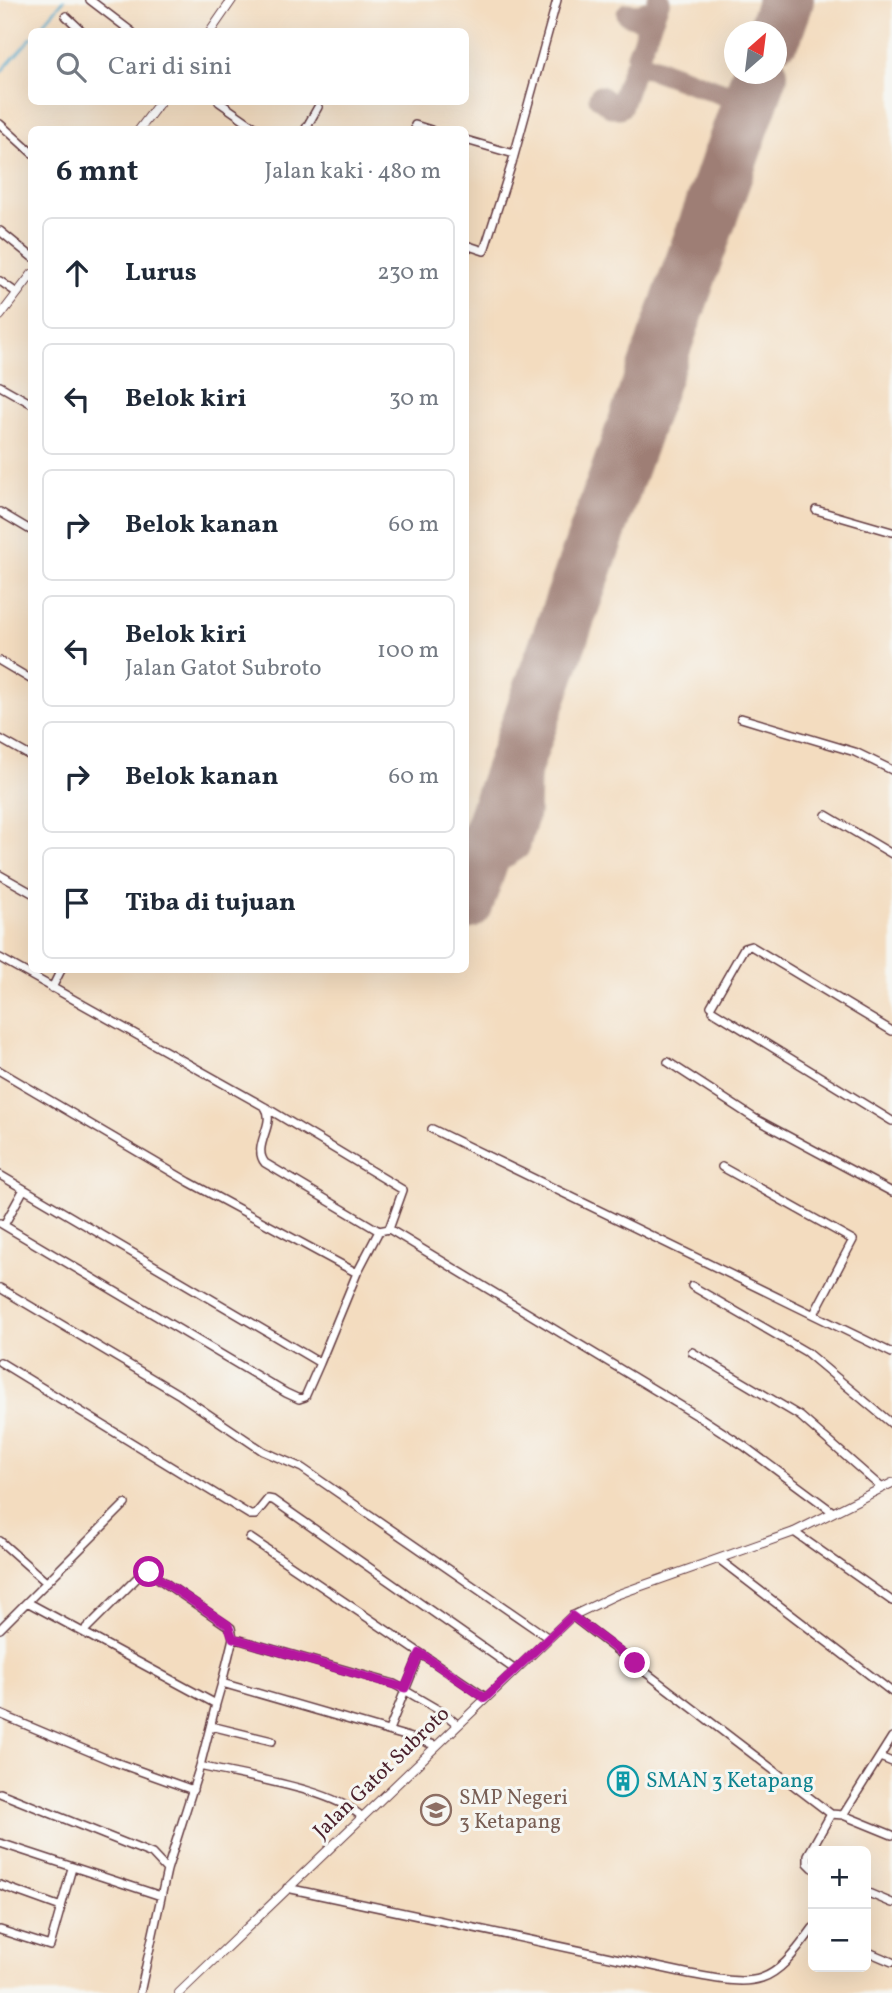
<!DOCTYPE html>
<html lang="id">
<meta charset="utf-8">
<style>
:root{--surface:#fff;--page:#f6f6f7;--text:#1f2937;--muted:#747a83;--line:#e0e1e3}
body{margin:0;font-family:Vollkorn,serif;background:var(--page);color:var(--text)}
.controls{position:absolute;right:21px;bottom:21px;display:grid;overflow:hidden;border-radius:10px;box-shadow:0 7px 28px #0002}
.controls button{width:63px;height:63px;display:grid;place-items:center;padding:0;border:0;border-bottom:2px solid var(--line);background:var(--surface);color:var(--text);font:35px sans-serif}
.compass{position:absolute;left:724px;top:21px;width:63px;height:63px;border-radius:50%;background:var(--surface);box-shadow:0 7px 28px #0002;rotate:28deg}
.stop{position:absolute;width:21px;height:21px;margin:-16px;border:5px solid #b5179e;border-radius:50%;background:#fff}
.stop.end{background:#b5179e;border-color:#fff;box-shadow:0 2px 7px #0008}
.list{margin:0;padding:0;list-style:none}
h2{display:flex;justify-content:space-between;align-items:center;height:91px;margin:0;padding:0 28px;font-size:30px}
h2 small{font-size:23px;font-weight:400;color:var(--muted)}
.list li{display:grid;grid-template-columns:46px 1fr auto;gap:21px;align-items:center;box-sizing:border-box;height:112px;margin:0 14px 14px;padding:0 14px;border:2px solid var(--line);border-radius:10px}
.list b{display:block;font-size:26px;white-space:nowrap}
.list p{margin:0;font-size:23px;white-space:nowrap;color:var(--muted)}
.list em{font-size:23px;font-style:normal;color:var(--muted)}
.icon{flex:none;width:38px;height:38px;fill:none;stroke:currentColor;stroke-width:2;stroke-linecap:round;stroke-linejoin:round}
.map{position:relative;flex:none;width:892px;height:1993px;overflow:hidden}
.search{position:absolute;background:var(--surface);box-shadow:0 7px 28px #0002;left:28px;top:28px;width:441px;height:77px;display:flex;align-items:center;gap:18px;box-sizing:border-box;padding:0 24px;border-radius:10px;color:var(--muted);font-size:26px}
.panel{position:absolute;background:var(--surface);box-shadow:0 7px 28px #0002;left:28px;top:126px;width:441px;height:847px;border-radius:10px}
.map>svg:first-child{display:block}
.lines{fill:none;stroke-linecap:round;stroke-linejoin:round}
.stream{stroke:#50a9cd;stroke-width:2.5}
.taxiway{stroke:#9e7e75;stroke-width:23}
.runway{stroke:#9e7e75;stroke-width:56}
.minor-casing{stroke:#633b41;stroke-width:10}
.tertiary-casing{stroke:#633b41;stroke-width:10}
.minor{stroke:#fff;stroke-width:7}
.tertiary{stroke:#fff;stroke-width:8}
.route{stroke:#b5179e;stroke-width:9}
.labels{text-anchor:middle;dominant-baseline:central;stroke-width:6;stroke-linejoin:round;paint-order:stroke}
.street-label{font-size:21px;fill:#4a1f2b;stroke:#f6f6f2}
.culture-label{font-size:21px;fill:#0d838f;stroke:#f6f6f2;text-anchor:start}
.education-label{font-size:21px;fill:#785e54;stroke:#f6f6f2;text-anchor:start}
</style>
<div class="map">
<svg width="892" height="1993" viewBox="0 0 892 1993">
<rect width="100%" height="100%" fill="#f6f6f2"/>
<filter id="ink" filterUnits="userSpaceOnUse"><feTurbulence type="fractalNoise" baseFrequency=".0143" numOctaves="2"/><feDisplacementMap in="SourceGraphic" scale="14" xChannelSelector="R" yChannelSelector="G"/><feConvolveMatrix kernelMatrix="1 2 1 2 8 2 1 2 1" color-interpolation-filters="sRGB"/></filter>
<filter id="wash" filterUnits="userSpaceOnUse"><feTurbulence type="fractalNoise" baseFrequency=".00686" numOctaves="4" result="noise"/><feDisplacementMap in="SourceGraphic" scale="28" xChannelSelector="R" yChannelSelector="G"/><feGaussianBlur stdDeviation="1.57" result="paint"/><feColorMatrix in="noise" values="0 0 0 0 0 0 0 0 0 0 0 0 0 0 0 0 0 1.4 0 .05"/><feComposite in="paint" operator="in"/></filter>
<g filter="url(#wash)">
<rect width="100%" height="100%" fill="#f3dcbf"/>
<g class="lines">
<path class="stream" d="M36 32 64 0
M0 73 32 37"/>
<path class="taxiway" d="M659 0 638 55 641 64 738 99 752 95
M628 14 636 17 646 12 652 18
M600 97 611 106 620 107 634 68 641 64
M483 853 503 858 518 848 528 814 531 717"/>
<path class="runway" d="M775 32 786 0
M466 902 760 74"/>
</g>
</g>
<g filter="url(#ink)">
<g class="lines">
<g class="minor-casing">
<path id="minor" d="M90 0 132 32
M66 16 83 32
M219 102 259 130
M0 124 32 153
M415 125 431 130
M305 130 318 107
M466 140 514 154
M0 231 32 257
M466 245 484 251 512 163 557 0
M0 281 17 293
M0 386 32 404
M816 510 892 532
M0 512 32 531
M0 661 32 680
M741 718 855 752 892 770
M0 739 32 757
M826 815 892 854
M0 875 32 893
M0 958 265 1107 403 1190 389 1229
M52 988 61 970
M711 1006 744 948 751 946 892 1031
M713 1011 892 1121
M668 1062 754 1118 892 1192
M0 1071 189 1182 357 1273
M265 1107C277 1124 251 1146 265 1163L379 1231 389 1229 701 1418 744 1446 833 1512
M432 1129 892 1353
M722 1167 853 1240 814 1314
M0 1175 320 1363 305 1397 299 1399 286 1393 0 1223
M4 1225 24 1189
M692 1286 806 1352 892 1424
M0 1288 180 1395 263 1451 302 1468 547 1637
M692 1352 800 1416 882 1488
M0 1362 250 1515H255L268 1499 273 1500 514 1669
M320 1363 357 1273 379 1231
M794 1532 892 1601
M250 1538 485 1697
M0 1541 46 1582
M720 1560 892 1692
M27 1602 216 1704 200 1766 167 1870 140 1993
M572 1616 831 1814 843 1815 892 1835
M0 1629 125 1504
M83 1632 137 1578 149 1572 231 1628 233 1638 222 1683 419 1740
M233 1638 394 1684 442 1712
M216 1704 222 1683
M0 1714 112 1761 193 1790
M446 1715 457 1724
M211 1726 272 1741
M389 1730 420 1653
M425 1742 435 1745
M880 1757 892 1762
M200 1766C244 1777 331 1788 362 1817
M0 1793 152 1854 167 1870
M843 1815 892 1737
M0 1843 161 1896
M813 1868 808 1863V1855L831 1814
M0 1885 61 1907 50 1946 0 1930
M287 1888 690 1974C759 1987 771 1987 813 1928
M866 1892 892 1903
M61 1907 72 1868
M866 1951 892 1962"/>
</g>
<g class="tertiary-casing">
<path id="tertiary" d="M210 32 232 0
M139 130 160 102
M0 316 32 274
M179 1993 572 1616 616 1595 794 1532 892 1483"/>
</g>
<use href="#minor" class="minor"/>
<use href="#tertiary" class="tertiary"/>
</g>
</g>
<g class="lines" filter="url(#ink)">
<path class="route" d="M149 1572 228 1625 233 1638 405 1688 420 1653 485 1698 572 1616 635 1663"/>
</g>
<defs>
<g id="building-ring" transform="scale(1.575)"><circle r="9.5" fill="#f6f6f2" stroke="#0f9aa8" stroke-width="1.5"/><path d="M-4-6H4V6H1V3H-1V6H-4ZM-2.5-4.3h1.7v1.8h-1.7ZM.8-4.3h1.7v1.8H.8ZM-2.5-1h1.7V.8h-1.7ZM.8-1h1.7V.8H.8Z" fill="#0f9aa8"/></g>
<g id="school-ring" transform="scale(1.575)"><circle r="9.5" fill="#f6f6f2" stroke="#8d6e63" stroke-width="1.5"/><path d="M0-5L7-2L0 1L-7-2ZM-4 1L0 2.5L4 1V4Q0 6-4 4Z" fill="#8d6e63"/></g>
</defs>
<g fill-rule="evenodd">
<use href="#building-ring" x="623" y="1781"/>
<use href="#school-ring" x="436" y="1810"/>
</g>
<g class="labels">
<g class="street-label">
<text transform="translate(382 1773) rotate(-44)">Jalan Gatot Subroto</text>
</g>
<g class="culture-label">
<text x="646" y="1781">SMAN 3 Ketapang</text>
</g>
<g class="education-label">
<text x="459" y="1798">SMP Negeri<tspan x="459" dy="24">3 Ketapang</tspan></text>
</g>
</g>
</svg>
<div class="controls">
<button>+</button>
<button>−</button>
</div>
<svg class="compass" viewBox="-18 -18 36 36"><path d="M0-13l5 13h-10z" fill="#e53935"/><path d="M0 13l5-13h-10z" fill="#747a83"/></svg>
<div class="stop" style="left:149px;top:1572px"></div>
<div class="stop end" style="left:635px;top:1663px"></div>
<div class="search"><svg class="icon" aria-label="search" viewBox="0 0 24 24"><circle cx="10" cy="10" r="6"/><path d="M15 15l6 6"/></svg>Cari di sini</div>
<section class="panel">
<h2>6 mnt<small>Jalan kaki · 480 m</small></h2>
<ul class="list">
<li><svg class="icon" aria-label="ahead" viewBox="0 0 24 24"><path d="M12 20V5M6 11l6-6 6 6"/></svg><div><b>Lurus</b></div><em>230 m</em></li>
<li><svg class="icon" aria-label="left" viewBox="0 0 24 24"><path d="M17 20v-9H6M10 6l-5 5 5 5"/></svg><div><b>Belok kiri</b></div><em>30 m</em></li>
<li><svg class="icon" aria-label="right" viewBox="0 0 24 24"><path d="M7 20v-9h11M14 6l5 5-5 5"/></svg><div><b>Belok kanan</b></div><em>60 m</em></li>
<li><svg class="icon" aria-label="left" viewBox="0 0 24 24"><path d="M17 20v-9H6M10 6l-5 5 5 5"/></svg><div><b>Belok kiri</b><p>Jalan Gatot Subroto</p></div><em>100 m</em></li>
<li><svg class="icon" aria-label="right" viewBox="0 0 24 24"><path d="M7 20v-9h11M14 6l5 5-5 5"/></svg><div><b>Belok kanan</b></div><em>60 m</em></li>
<li><svg class="icon" aria-label="arrive" viewBox="0 0 24 24"><path d="M6 21V4h12l-3 4 3 4H6"/></svg><div><b>Tiba di tujuan</b></div></li>
</ul>
</section>
</div>
